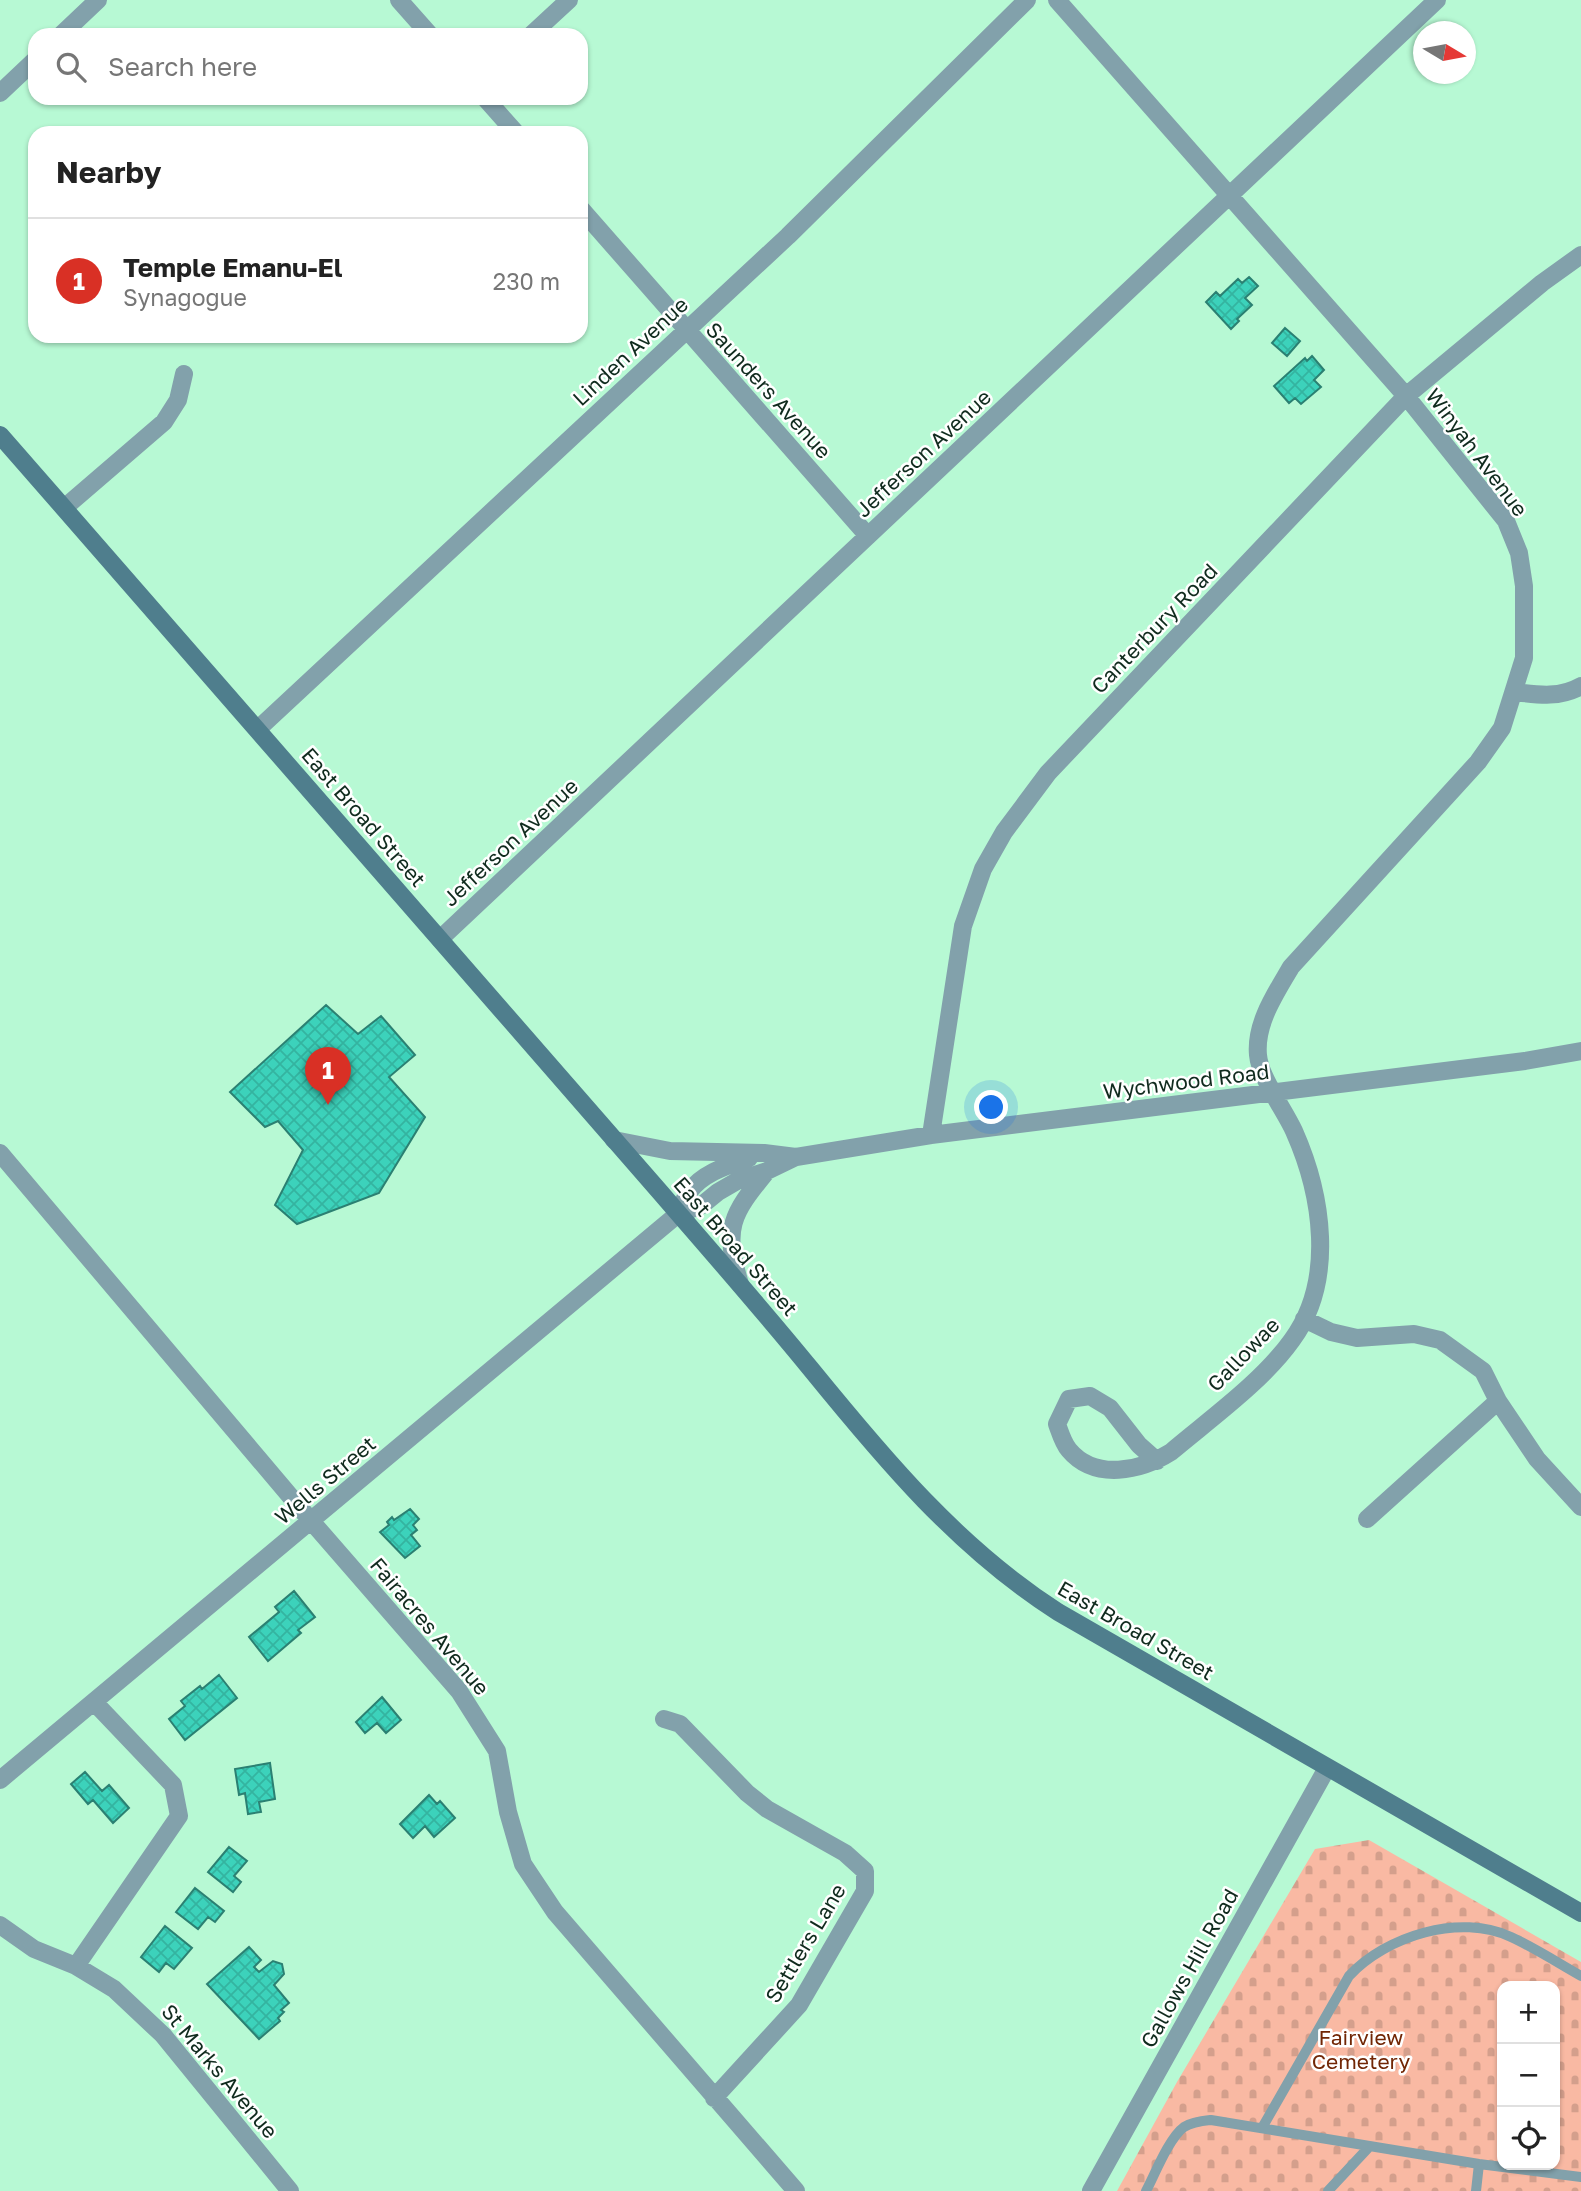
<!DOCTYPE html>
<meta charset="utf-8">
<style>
:root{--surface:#fff;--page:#f6f6f6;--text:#222;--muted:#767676;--line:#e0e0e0;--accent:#d93025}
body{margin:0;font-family:"Golos Text",sans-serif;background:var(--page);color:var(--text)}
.controls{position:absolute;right:21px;bottom:21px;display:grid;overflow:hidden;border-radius:14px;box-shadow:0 2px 5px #0004}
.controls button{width:63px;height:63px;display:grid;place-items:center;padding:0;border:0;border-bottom:2px solid var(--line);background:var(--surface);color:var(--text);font:35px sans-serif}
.compass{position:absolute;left:1413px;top:21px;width:63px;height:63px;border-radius:50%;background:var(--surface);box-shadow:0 2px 5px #0004;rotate:100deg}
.you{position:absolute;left:992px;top:1108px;width:24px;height:24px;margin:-18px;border:5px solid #fff;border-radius:50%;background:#1a73e8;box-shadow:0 0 0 10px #1a73e833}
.badge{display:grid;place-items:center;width:46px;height:46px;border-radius:50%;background:var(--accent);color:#fff;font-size:23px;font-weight:700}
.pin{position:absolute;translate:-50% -58px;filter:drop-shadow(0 2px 4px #0008)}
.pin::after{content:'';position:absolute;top:37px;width:24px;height:21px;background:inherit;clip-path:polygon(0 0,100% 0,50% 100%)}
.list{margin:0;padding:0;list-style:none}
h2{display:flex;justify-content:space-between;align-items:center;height:91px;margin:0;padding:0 28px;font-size:30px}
h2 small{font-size:23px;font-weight:400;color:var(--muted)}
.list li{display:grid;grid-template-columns:46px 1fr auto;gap:21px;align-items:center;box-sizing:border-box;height:126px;padding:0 28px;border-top:2px solid var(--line)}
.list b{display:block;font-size:26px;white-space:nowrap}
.list p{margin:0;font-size:23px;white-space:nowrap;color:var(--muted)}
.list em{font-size:23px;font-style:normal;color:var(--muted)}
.icon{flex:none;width:38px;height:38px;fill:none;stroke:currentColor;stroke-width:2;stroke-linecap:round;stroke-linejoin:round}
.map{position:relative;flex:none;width:1581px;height:2191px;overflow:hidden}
.search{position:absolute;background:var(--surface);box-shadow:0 2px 5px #0004;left:28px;top:28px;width:560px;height:77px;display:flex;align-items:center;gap:18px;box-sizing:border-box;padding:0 24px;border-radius:21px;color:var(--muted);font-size:26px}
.panel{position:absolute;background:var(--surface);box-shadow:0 2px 5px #0004;left:28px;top:126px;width:560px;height:217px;border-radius:21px}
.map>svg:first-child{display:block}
.cemetery{fill:url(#cemetery-stones);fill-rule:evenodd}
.building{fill:url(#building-cross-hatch);stroke:#2b8072;stroke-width:2}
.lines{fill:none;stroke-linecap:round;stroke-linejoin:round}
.lane{stroke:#82a1ab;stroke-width:10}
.street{stroke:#82a1ab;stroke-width:18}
.secondary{stroke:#4f7e8d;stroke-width:18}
.labels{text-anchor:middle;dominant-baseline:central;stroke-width:5;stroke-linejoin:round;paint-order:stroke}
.street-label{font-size:21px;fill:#102b1e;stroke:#fff}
.park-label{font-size:21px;fill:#712605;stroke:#fff}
</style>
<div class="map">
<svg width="1581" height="2191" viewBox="0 0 1581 2191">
<defs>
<pattern id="cemetery-stones" width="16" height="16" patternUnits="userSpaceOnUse" patternTransform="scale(1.75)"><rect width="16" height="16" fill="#f9b9a3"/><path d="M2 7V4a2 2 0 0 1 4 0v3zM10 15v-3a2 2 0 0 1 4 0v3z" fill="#d49f8c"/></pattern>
<pattern id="building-cross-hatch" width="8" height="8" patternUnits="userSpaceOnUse" patternTransform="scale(1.75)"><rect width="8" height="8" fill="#3cd2bb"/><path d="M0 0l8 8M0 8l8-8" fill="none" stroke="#34b4a0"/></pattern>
</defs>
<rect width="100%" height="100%" fill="#b7f9d4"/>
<path class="cemetery" d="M1369 1840 1581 1962V2191H1117L1177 2082 1315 1849ZM1502 1986H1555V2165H1502Z"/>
<path class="building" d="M1249 277 1258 286 1245 298 1252 305 1237 319 1239 321 1231 329 1206 302 1216 292 1220 296 1238 279 1242 283Z
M1285 328 1300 341 1287 356 1272 343Z
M1312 356 1324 370 1314 380 1321 387 1301 404 1295 398 1289 403 1274 386 1305 358 1307 361Z
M326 1005 358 1034 381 1016 415 1055 389 1077 425 1117 379 1193 297 1224 275 1205 303 1150 278 1121 265 1127 230 1092Z
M410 1509 419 1519 413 1525 417 1530 411 1535 420 1546 405 1558 380 1532 389 1525 387 1522 392 1517 394 1520Z
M294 1591 315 1617 298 1630 301 1633 268 1661 249 1637 279 1612 275 1607Z
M219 1675 237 1698 185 1740 169 1719 185 1706 181 1701 200 1686 202 1689Z
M382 1697 401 1720 386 1733 377 1723 365 1733 356 1722Z
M270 1763 275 1799 259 1802 261 1812 248 1814 245 1793 239 1795 235 1769Z
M85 1772 102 1791 109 1785 129 1808 113 1823 93 1800 88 1804 71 1784Z
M429 1795 437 1804 440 1801 455 1818 434 1837 425 1826 413 1838 400 1824Z
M229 1847 247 1861 234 1876 241 1882 233 1892 208 1872Z
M195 1888 224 1911 215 1922 208 1917 198 1929 176 1912Z
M165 1926 192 1948 174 1969 166 1963 159 1972 141 1957Z
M249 1947 261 1960 254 1967 259 1972 273 1961 282 1964 284 1974 274 1985 289 2003 281 2010 284 2012 278 2018 280 2021 259 2039 207 1984Z"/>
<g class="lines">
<path class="lane" d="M1262 2128 1349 1976C1386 1936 1460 1913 1511 1937 1535 1948 1558 1963 1581 1976
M1146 2191C1155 2174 1169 2138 1184 2127 1192 2122 1202 2121 1211 2120L1479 2164 1581 2177
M1328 2191 1369 2147
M1476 2191 1479 2164"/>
<path class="street" d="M399 0 430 35
M1057 0 1406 396 1506 521 1519 553 1524 586V658L1502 728 1478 762 1291 967C1276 993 1255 1023 1258 1055 1260 1078 1284 1109 1294 1131 1322 1194 1336 1280 1292 1340 1263 1381 1210 1419 1171 1452 1141 1471 1095 1481 1069 1450 1063 1443 1060 1432 1057 1424L1069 1399 1090 1396 1110 1408 1139 1445 1157 1461
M61 35 98 0
M531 35 569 0
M0 93 35 60
M485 98 516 133
M581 209 868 536
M64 508 164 422 178 400 184 374
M1515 692C1539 695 1560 698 1581 686
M258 729 788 236 1027 0
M440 939 1437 0
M931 1135 963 926 983 869 1004 832 1048 773 1406 396 1542 283 1581 255
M614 1140 670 1151 764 1153 796 1157 931 1135 1525 1061 1581 1051
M0 1153 312 1522 459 1691 497 1751 508 1812 523 1864 555 1912 796 2191
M678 1214C681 1207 684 1199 689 1192 702 1173 729 1165 749 1158
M740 1284C723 1228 731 1215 767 1171
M1304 1319 1331 1332 1357 1338 1414 1334 1440 1340 1483 1371 1498 1401 1537 1459 1581 1507
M1367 1519 1498 1401
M664 1719 680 1724 747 1793 767 1809 845 1853 865 1871V1891L799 2005 714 2098
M0 1780 678 1214 702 1205 718 1192 737 1181 767 1171 796 1157
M0 1925 34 1949 76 1966 114 1989 163 2035 290 2191
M76 1966 179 1816 173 1785 94 1702
M1091 2191 1327 1768"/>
<path class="secondary" d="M0 435C220 687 441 938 660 1192 710 1250 761 1308 810 1368 884 1459 958 1548 1058 1612L1581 1913"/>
</g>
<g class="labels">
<g class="street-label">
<text transform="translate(630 351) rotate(-43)">Linden Avenue</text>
<text transform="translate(769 390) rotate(48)">Saunders Avenue</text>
<text transform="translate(1477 452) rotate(53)">Winyah Avenue</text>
<text transform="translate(923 453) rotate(-43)">Jefferson Avenue</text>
<text transform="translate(1154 628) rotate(-46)">Canterbury Road</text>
<text transform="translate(364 817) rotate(49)">East Broad Street</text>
<text transform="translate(510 842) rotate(-43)">Jefferson Avenue</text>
<text transform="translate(1186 1081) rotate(-7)">Wychwood Road</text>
<text transform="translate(736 1246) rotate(49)">East Broad Street</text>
<text transform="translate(1243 1354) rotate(-46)">Gallowae</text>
<text transform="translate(325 1480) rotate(-40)">Wells Street</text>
<text transform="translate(430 1626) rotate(50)">Fairacres Avenue</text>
<text transform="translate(1136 1630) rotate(30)">East Broad Street</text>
<text transform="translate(805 1943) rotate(-59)">Settlers Lane</text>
<text transform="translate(1189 1968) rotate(-61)">Gallows Hill Road</text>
<text transform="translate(220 2071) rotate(50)">St Marks Avenue</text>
</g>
<g class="park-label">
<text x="1361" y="2037">Fairview<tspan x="1361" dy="24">Cemetery</tspan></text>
</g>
</g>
</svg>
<div class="controls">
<button>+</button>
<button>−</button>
<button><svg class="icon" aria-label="locate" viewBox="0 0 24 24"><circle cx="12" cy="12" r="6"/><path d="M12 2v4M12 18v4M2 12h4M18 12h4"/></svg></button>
</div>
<svg class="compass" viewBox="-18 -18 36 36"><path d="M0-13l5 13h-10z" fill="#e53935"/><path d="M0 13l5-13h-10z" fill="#767676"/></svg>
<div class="you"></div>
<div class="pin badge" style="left:328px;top:1105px">1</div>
<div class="search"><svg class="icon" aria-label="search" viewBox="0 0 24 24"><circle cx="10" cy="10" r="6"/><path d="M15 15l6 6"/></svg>Search here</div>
<section class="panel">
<h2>Nearby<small></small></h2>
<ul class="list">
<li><span class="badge">1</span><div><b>Temple Emanu-El</b><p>Synagogue</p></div><em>230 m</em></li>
</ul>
</section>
</div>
